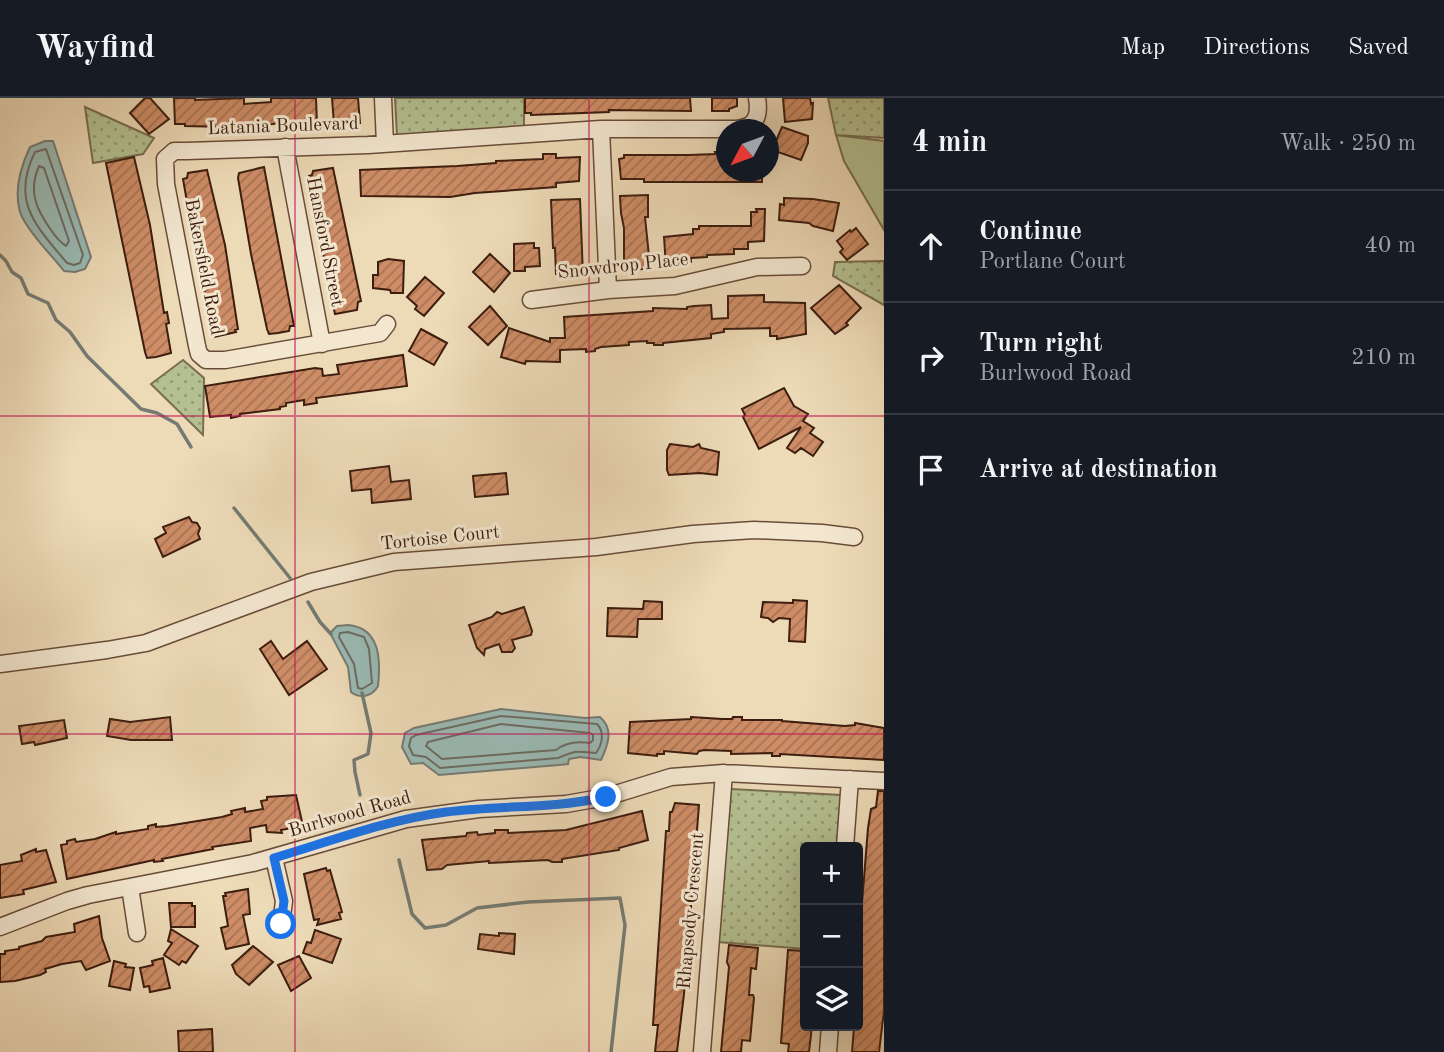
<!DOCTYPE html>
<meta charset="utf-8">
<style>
:root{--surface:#171b24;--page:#20242c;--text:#f1f3f6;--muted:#9ea1a6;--line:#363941}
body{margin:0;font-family:"Old Standard TT",serif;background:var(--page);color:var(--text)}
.controls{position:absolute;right:21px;bottom:21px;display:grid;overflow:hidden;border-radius:7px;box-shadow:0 7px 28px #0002}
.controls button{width:63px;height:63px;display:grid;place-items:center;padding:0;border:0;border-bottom:2px solid var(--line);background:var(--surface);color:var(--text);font:35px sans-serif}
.compass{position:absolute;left:716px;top:21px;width:63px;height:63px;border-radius:50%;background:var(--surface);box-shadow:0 7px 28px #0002;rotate:229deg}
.stop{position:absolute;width:21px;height:21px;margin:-16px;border:5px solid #1a73e8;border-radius:50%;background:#fff}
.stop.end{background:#1a73e8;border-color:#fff;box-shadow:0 2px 7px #0008}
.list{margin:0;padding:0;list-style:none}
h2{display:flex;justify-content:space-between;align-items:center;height:91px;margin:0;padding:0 28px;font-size:30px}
h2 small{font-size:23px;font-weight:400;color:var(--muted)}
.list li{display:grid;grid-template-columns:46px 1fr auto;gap:21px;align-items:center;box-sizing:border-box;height:112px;padding:0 28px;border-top:2px solid var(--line)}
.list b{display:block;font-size:26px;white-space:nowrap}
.list p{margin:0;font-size:23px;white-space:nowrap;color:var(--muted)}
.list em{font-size:23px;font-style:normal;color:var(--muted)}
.icon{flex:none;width:38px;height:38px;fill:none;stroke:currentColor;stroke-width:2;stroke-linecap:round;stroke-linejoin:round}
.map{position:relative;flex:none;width:884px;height:954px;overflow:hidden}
header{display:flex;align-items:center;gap:42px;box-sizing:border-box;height:98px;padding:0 35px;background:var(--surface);border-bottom:2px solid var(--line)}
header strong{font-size:33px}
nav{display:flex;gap:38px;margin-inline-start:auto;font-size:24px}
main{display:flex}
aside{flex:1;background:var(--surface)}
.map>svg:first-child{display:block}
.green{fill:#b4c091;stroke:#786e50;stroke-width:2}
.park{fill:url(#park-dots);stroke:#786e50;stroke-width:2}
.water{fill:#9abab5;stroke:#757b73;stroke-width:2}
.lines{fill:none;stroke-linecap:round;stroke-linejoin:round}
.shore{stroke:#6c6c62;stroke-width:2}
.stream{stroke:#757b73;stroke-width:3.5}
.building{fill:url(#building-hatch);stroke:#3d1d0f;stroke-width:2}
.minor-casing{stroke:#694c39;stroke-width:19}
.minor{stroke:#f3e7d0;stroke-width:16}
.route{stroke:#1a73e8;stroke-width:9}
.grid{fill:none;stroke:#c2185b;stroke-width:2;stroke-opacity:0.55}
.labels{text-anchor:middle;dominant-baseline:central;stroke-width:6;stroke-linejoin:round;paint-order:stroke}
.street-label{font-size:19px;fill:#3d1d0f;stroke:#f3e7d0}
</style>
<header>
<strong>Wayfind</strong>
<nav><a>Map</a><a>Directions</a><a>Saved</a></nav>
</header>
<main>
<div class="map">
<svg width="884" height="954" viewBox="0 0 884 954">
<defs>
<pattern id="park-dots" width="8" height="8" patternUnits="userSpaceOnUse" patternTransform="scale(1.75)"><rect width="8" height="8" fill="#b4c091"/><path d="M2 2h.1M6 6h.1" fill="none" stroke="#949b75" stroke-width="1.8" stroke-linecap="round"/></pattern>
<pattern id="building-hatch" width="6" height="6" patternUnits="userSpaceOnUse" patternTransform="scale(1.75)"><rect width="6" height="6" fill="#ce8d67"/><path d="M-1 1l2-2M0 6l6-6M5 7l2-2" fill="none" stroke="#a87353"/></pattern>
</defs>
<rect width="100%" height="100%" fill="#eddab7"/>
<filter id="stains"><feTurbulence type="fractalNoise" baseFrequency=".00286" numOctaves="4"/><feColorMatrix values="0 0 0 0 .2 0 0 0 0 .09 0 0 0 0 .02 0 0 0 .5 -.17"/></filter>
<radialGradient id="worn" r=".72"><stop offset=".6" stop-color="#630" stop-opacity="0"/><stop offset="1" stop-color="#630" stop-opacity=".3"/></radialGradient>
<path class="green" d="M836 37 884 43V132L844 63Z"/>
<path class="park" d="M395 0H524V31L397 37Z
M828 0H884V40L836 37Z
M85 9 154 40 143 56 93 65Z
M884 163V207L833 178 835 164Z
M183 262 204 280 203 337 151 286Z
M731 691 841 697 837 749H805V851L718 844Z"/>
<path class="water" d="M45 43H53L91 159 85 171 75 174 64 173C53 159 25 130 20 114 14 93 21 68 30 49Z
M348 527C380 530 381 561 378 588 372 599 360 601 351 594L348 569 330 535 337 528Z
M501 611 585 620 600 619C614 631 608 647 601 662L580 659 569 661 568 666 559 667 439 677 423 665 411 666 402 649 405 635 414 630Z"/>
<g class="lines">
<path class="shore" d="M46 51 83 157 80 165 74 167 67 165C37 129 10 104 35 54Z
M39 68 44 70 69 143 66 148C60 144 55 138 51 132 36 111 28 93 39 68Z
M348 534 364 539 369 551 372 585 362 591 358 590 354 566 339 539 340 535Z
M501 618 597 626C605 634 602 647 596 655 575 653 577 652 558 660L440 670 426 659 413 657 409 648 411 640 416 637Z
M501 626 590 635 593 637V642L590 645C577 643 566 644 556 652L442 661 426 648 428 644Z"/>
<path class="stream" d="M0 157 6 163 12 174 21 180 28 196 48 205 56 222 70 234 87 258 141 311 157 315 177 326 191 349
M234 410 290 480
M308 504 320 524 331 536
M360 697 355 674 354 662 368 656 371 635 362 595
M399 762 412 816 425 830 446 827 477 810 528 804 620 800 625 827 611 954"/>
</g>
<path class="building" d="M145 0H150L169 21 149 36 130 15Z
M174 0H195V2L244 0V6L271 4V0H316L317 27 281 30V25L229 31 228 29 185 28V26H175Z
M332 0H358L360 25 334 26Z
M525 0H690L691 13 609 12V14L531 17V15H525Z
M712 0H737V8L729 11V13H712Z
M783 0H810L811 6 813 5 812 21 785 24Z
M782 29 808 38V45L801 62 772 52Z
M715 54H726V74H762V84H644V81H621L619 61 624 60V57H689L716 56Z
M543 56H556V60L580 59 579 83 556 85V89L475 95 450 99 361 98 360 72 457 68 496 65V63L543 61Z
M134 59 150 127 164 215 167 214 169 225 166 226 171 255 156 259 147 260 145 254 106 65Z
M264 69 294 228H290L289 233 278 235 269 236 267 231 251 156 238 80 239 75Z
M333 70 361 203 358 204 357 212 335 216 325 168 318 118 309 78 312 77 313 73Z
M207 72 225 147 238 231 235 232 236 234 214 239 193 138 197 137 194 120 190 121 183 81 187 80 188 75Z
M648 97V119H645L650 168 644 171 624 172V130L621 115 620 98Z
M784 100 813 101 839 105 833 133 813 128 809 125 779 122 780 106 784 107Z
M580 101 583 178H559V176H556L555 150H553L551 102Z
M756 111H765L764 143 748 144V151H734V156L707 157V159L691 160V164L666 168 664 139 693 136V131H699V128H751V114H757Z
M856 130 868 146 847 162 840 154 843 151 837 143 850 132 851 134Z
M534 145V150H539L540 168 525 169V173H514V146Z
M490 156 510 175 494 194 473 174Z
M388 161 404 163 403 195H391L390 192 373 190V177H378V164Z
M425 179 444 195 424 218 415 211 417 208 407 199Z
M839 187 861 210 846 225 848 227 835 236 811 210Z
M764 197V204L805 205 806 236 777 241V238H770V230L724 231V234L711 236V240L663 245V247H654V245H647V243L629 244V247L601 249 595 251V253L586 254V251L560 252V264L526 263 525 266 501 259 509 230 550 244V240H565L564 219 653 213V210L687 211V209L694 208 711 207 712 221 728 220V198Z
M490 208 507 228 488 247 469 229Z
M421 231 447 245 434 267 409 253Z
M403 257 407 288 316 300 317 305 304 307V302L286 305V308L280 309V311L240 316V318L231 320V317L210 319 205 288 315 270 322 271 323 278 339 276 337 267Z
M784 290 794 308 808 316 803 323 814 330 810 335 823 344 813 358 801 350 795 355 787 350 801 329 759 351 743 319 745 317 742 311Z
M670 346 693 349 699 346 701 350 719 354 717 377 700 375 669 377 667 372V352Z
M389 368 391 384 409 382 411 401 372 405 371 391 352 393 350 373Z
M506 375 508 396 475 399 473 378Z
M189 419 192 424 197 425 200 430 198 436 200 441 163 459 155 441 166 435 163 429Z
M793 502 807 503 805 544 789 543 790 521 779 520 773 524 768 520 761 519 763 504 793 505Z
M644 503 662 504V521H638L637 539 607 538 608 510 643 511Z
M524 509 532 533 531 537 512 542 515 550 512 554H502L499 546 485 551 484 557 477 550 469 527 492 519 497 514 502 516Z
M271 543 283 561 307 543 327 571 289 597 260 551Z
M170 619 172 642H131L107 638 110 621 130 624Z
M691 619 722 621H732L733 619H742V622H782V623L845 628 855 627V625L884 630V662L780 656V658H772V655L731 656V653L705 652 699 653 697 656 664 653V656H657V658L628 655 630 624 691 621Z
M64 622 67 640 35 647 34 644 22 646 19 628Z
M878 693H884V913L879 954H852L854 929 858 928V875L860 857 858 855 868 730 871 711 876 709Z
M296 697 303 728 281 732 282 735 267 734 266 727 250 730 251 743 212 749 213 751 162 761 163 763 154 764V762L67 781 61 747 67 746V743L75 741 76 744 95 741 116 734V736L148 731V728L156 726V729L167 728 222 719 232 716 231 713 245 710V714L263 711 261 703 267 702V699Z
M675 705 699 707 684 896 677 954H655L658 927H653L666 733H669L670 714H672Z
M642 713 648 742 619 750V752L568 760 562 761V764H552L548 762 489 765V763L447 767 442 771 427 772 422 742 466 738 467 735 477 734 478 737 495 735V732H508V735L566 732Z
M36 751V754L46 752 56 784 23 792 24 796 0 800V767L22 763 21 757Z
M326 770 327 773 330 772 342 814 339 815 341 821 317 827 319 821 314 822 304 776Z
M248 791 250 816 243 817 249 846 226 851 221 830 228 828 223 798H226L225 795Z
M169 805H192V808H195V829H171Z
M99 818 102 840 110 863 86 872 81 863 62 866 45 871 46 874 40 877 15 883 0 884V856H5V853L19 851V849L42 843 46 839 75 834 74 826Z
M171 831 198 848 186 865 182 863 179 867 164 857 172 845 168 843Z
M315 832 341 841 332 865 303 855 307 844 311 845Z
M499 835 515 836 514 856 478 851 480 836 499 838Z
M729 847 758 850 756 871 751 870 749 897H753L754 900 750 943 742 942 741 954H721L729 869 727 864Z
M253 848 273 864 249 887 236 876 232 867Z
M788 852 805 853V928H812L809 954H788L789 946 781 945Z
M299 858 311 880 291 893 278 867Z
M163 860 170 890 150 894 149 888 144 889 140 870 153 867 152 863Z
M114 863 126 866 125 869 134 870 130 892 109 888Z
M212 931 213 954H179L178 933Z"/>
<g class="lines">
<g class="minor-casing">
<path id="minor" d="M383 0 385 46
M601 31 608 192
M285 49 322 246
M531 202 608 192 675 188 757 169 802 168
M387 226 380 235 225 262H206L199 256 197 248 166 86 165 61 174 53H186L368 47 601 31H737C756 29 760 18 757 0
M0 566 107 552 146 545 311 484 394 464 596 449 693 436 754 432 822 435 854 439
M845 749 850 681
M274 760 284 803 281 826
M130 789 137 835
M0 829 67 803 88 797 253 765 406 721 479 711 566 706 606 699 671 679 724 675 884 683
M702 954 724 675
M828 954 830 928"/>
</g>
<use href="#minor" class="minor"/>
</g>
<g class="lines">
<path class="route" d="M281 826 284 803 274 760C331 743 387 722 446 714 500 707 552 711 606 699"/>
</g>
<path class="grid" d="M295 0V954M589 0V954M0 318H884M0 636H884"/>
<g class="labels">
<g class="street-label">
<text transform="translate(283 29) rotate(-2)">Latania Boulevard</text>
<text transform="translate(324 144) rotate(79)">Hansford Street</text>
<text transform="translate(203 169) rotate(79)">Bakersfield Road</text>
<text transform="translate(623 169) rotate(-6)">Snowdrop Place</text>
<text transform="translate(440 441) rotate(-6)">Tortoise Court</text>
<text transform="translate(350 717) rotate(-16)">Burlwood Road</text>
<text transform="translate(692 813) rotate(-85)">Rhapsody Crescent</text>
</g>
</g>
<rect width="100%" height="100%" filter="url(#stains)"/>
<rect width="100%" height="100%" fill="url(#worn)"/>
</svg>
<div class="controls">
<button>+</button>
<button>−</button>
<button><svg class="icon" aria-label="layers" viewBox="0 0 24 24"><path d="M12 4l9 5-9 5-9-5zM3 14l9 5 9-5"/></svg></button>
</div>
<svg class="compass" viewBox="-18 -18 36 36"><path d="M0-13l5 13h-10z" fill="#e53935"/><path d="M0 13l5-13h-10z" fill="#9ea1a6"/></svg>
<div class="stop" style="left:281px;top:826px"></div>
<div class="stop end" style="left:606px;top:699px"></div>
</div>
<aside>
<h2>4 min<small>Walk · 250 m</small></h2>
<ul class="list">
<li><svg class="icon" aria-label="ahead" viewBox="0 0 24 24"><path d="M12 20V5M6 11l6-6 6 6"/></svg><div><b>Continue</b><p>Portlane Court</p></div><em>40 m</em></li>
<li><svg class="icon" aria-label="right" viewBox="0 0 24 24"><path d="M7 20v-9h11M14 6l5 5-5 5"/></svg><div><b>Turn right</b><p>Burlwood Road</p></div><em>210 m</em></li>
<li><svg class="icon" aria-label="arrive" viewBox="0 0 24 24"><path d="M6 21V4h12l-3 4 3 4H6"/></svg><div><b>Arrive at destination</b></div></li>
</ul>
</aside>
</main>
